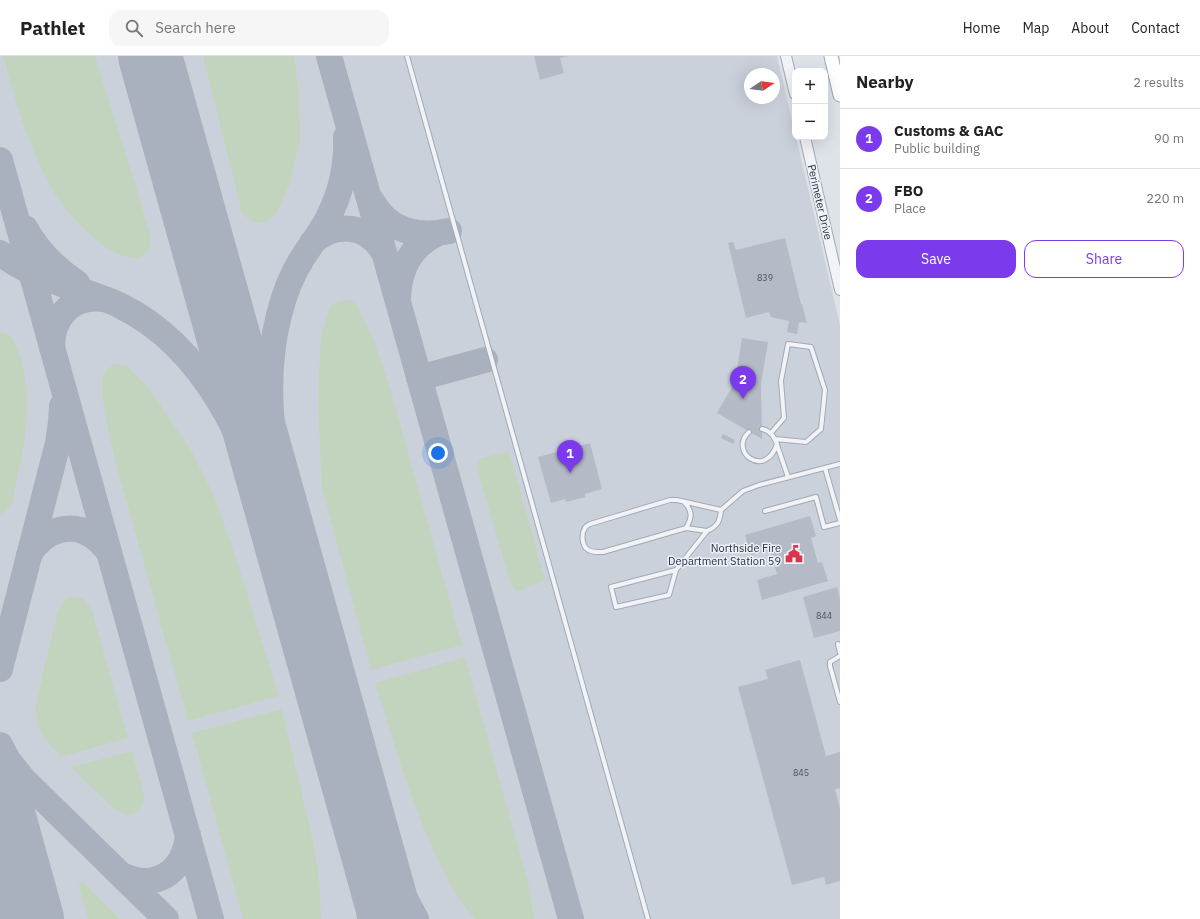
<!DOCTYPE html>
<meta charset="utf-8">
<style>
:root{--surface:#fff;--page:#f6f6f6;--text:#222;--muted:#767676;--line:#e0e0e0;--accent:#7c3aed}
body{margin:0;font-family:"IBM Plex Sans",sans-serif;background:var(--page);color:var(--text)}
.controls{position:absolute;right:12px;top:12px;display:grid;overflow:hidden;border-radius:8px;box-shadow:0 4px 16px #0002}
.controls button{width:36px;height:36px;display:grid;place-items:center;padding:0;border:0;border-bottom:1px solid var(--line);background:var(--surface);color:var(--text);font:20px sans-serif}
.compass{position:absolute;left:744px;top:12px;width:36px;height:36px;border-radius:50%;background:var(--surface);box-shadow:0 4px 16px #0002;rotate:77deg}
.you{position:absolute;left:438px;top:397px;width:14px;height:14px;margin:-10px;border:3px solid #fff;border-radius:50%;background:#1a73e8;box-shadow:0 0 0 6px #1a73e833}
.badge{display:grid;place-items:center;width:26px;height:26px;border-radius:50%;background:var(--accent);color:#fff;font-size:13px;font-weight:700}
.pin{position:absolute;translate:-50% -33px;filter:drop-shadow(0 1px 2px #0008)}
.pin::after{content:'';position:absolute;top:21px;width:14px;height:12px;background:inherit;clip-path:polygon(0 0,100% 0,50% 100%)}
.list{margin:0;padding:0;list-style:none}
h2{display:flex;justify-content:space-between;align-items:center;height:52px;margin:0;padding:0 16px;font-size:17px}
h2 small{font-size:13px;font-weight:400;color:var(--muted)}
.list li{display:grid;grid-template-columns:26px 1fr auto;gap:12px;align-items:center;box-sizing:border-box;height:60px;padding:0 16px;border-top:1px solid var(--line)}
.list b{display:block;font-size:15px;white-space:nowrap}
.list p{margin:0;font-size:13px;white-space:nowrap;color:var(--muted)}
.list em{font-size:13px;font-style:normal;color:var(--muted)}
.actions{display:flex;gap:8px;padding:12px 16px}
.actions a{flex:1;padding:9px 0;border:1px solid var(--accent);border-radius:12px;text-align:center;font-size:14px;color:var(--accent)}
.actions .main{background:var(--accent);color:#fff}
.icon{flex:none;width:22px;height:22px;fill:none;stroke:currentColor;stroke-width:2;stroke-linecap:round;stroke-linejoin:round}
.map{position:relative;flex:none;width:840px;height:863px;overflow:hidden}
header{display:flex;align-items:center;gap:24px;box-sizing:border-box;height:56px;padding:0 20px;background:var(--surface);border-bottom:1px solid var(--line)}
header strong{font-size:19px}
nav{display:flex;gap:22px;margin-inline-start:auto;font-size:14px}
.search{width:280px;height:36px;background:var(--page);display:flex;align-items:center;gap:10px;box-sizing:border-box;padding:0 14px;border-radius:12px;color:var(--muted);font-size:15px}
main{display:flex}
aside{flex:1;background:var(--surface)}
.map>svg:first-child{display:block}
.built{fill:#cbd1db;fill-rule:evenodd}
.green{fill:#c3d4be}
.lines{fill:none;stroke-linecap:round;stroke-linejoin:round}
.taxiway{stroke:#aab1be;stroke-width:26}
.runway{stroke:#aab1be;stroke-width:64}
.building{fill:#b4bbc6}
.service-casing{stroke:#a3a9b3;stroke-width:6}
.tertiary-casing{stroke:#a3a9b3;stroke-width:12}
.primary-casing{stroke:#9ca6b6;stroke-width:15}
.service{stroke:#f1f3f7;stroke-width:4}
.tertiary{stroke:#f1f3f7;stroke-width:10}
.primary{stroke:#fff;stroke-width:13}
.labels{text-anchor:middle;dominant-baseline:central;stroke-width:3;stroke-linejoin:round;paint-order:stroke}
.number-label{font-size:9px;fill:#495262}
.street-label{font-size:11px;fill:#252f41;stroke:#edf1f6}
.poi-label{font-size:11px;fill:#252f41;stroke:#edf1f6;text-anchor:end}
</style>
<header>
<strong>Pathlet</strong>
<div class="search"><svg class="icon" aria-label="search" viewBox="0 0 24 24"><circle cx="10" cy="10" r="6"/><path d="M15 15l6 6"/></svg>Search here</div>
<nav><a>Home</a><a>Map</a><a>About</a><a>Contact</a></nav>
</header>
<main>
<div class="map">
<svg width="840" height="863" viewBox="0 0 840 863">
<rect width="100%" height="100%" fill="#dee2e9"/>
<path class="built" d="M0 0H777L795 77V81H796L840 269V863H0ZM750 18H774V42H750Z"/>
<path class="green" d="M3 0H95L137 133 150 179C151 187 151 196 142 200 132 205 124 200 114 196 103 191 94 182 85 174 74 163 58 145 51 131 28 90 15 44 3 0Z
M203 0H294L299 36 300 84 289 130 275 160 263 167 252 166 242 157Z
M341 244H348L355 247 360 254 375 288 391 335 462 589 371 614 322 432 318 353 320 291 322 276 330 251 335 247Z
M0 276C13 277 17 289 20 300 35 352 23 396 12 447L7 454 0 459Z
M115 308 126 309 148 331 191 394 215 442 237 505 279 640 188 665 117 412 107 369 102 339V322L107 313Z
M509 395 545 524 528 530 524 534 517 535 511 530 477 412 478 407 481 402Z
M71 541C84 541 86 543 92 554L128 682 61 701 44 682 39 672 35 653 38 638 57 559C61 550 61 544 71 541Z
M465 601 529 829 534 863H474C463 848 451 831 443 814 413 755 395 690 375 627Z
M282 653 315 794 320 832 321 863H243L192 677Z
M132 695 144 739C144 753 138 758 125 759L113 752 71 711Z
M83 826 120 863H88L78 827Z"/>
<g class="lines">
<path class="taxiway" d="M143 0 183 117
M329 0 571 863
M0 104 211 863
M372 145C388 175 418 182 449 175
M25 172C37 194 56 213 77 227
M312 187C335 164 369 169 384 197
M0 197C27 218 59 227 91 238 100 242 110 244 119 249 208 292 247 390 276 478
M398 242C399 214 411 190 436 178
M52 292C52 261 71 239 104 243
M419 322 485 304
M29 499C44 473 74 463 98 484 102 487 105 492 109 496
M317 598C308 558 299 518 291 477 275 404 260 333 279 259 284 239 292 218 303 201 312 187 322 175 329 160 341 136 347 108 346 81
M0 613 58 387 61 366 62 350
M338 674 390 810 398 830 416 863
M0 689 8 704 24 724 166 863
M0 709 34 863
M351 743 367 829 370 863
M120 818C154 836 184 817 188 779"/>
<path class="runway" d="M150 0 391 863
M0 747 32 863"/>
</g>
<path class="building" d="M534 0H568L560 2 564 17 540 24Z
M785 182 801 248H802L807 267 799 266 797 278 787 276 789 265 771 261 769 256 746 262 728 187 733 186 736 194Z
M742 282 768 286 761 328 762 383 717 357 735 326Z
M723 378 735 384 733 388 721 382Z
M590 387 602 433 585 438V441L566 446 565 443 551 447 538 401Z
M810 460 816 480 811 482 818 507 822 506 828 525 762 544 757 524 777 518 770 494 751 499 745 479Z
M837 531 840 543V575L814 582 803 541Z
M800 604 826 700 840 696V732L835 733 840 753V825L826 829 824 821 792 829 738 631 768 623 765 614Z"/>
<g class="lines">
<g class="service-casing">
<path id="service" d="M407 0 648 863
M749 376C728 395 765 424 777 388 774 381 771 375 762 373
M771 377 784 362 781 325 788 288 811 291 825 334 821 373 806 386 775 383
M777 389 788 421
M825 412 840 464
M670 444H677L721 454C720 465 718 470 707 475L686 472 603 496C598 496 591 497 587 493 582 489 581 478 585 472 586 470 588 469 590 468Z
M684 446C693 455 692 462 686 472
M721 454 743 435 759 429 840 408
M765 455 816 441 824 471 840 467
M676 514 669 539 616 551 611 531 676 514 707 475
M838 588 840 597
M840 600 830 606V610L840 646"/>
</g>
<g class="tertiary-casing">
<path id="tertiary" d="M786 0 795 38
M805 81 840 234"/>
</g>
<g class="primary-casing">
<path id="primary" d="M831 0 840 39"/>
</g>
<use href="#service" class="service"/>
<use href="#tertiary" class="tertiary"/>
<use href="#primary" class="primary"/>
</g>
<defs>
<g id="civic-bare" transform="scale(1.38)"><path d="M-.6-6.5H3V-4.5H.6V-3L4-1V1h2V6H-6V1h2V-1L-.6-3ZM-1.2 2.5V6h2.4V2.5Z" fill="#db354b" stroke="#edf1f6" stroke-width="2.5" paint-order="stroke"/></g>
</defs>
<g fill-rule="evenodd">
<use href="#civic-bare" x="794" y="498"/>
</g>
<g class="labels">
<g class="number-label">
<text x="765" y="221">839</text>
<text x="824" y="559">844</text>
<text x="801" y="716">845</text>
</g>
<g class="street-label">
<text transform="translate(820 146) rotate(77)">Perimeter Drive</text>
</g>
<g class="poi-label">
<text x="781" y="492">Northside Fire<tspan x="781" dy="13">Department Station 59</tspan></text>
</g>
</g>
</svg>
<div class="controls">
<button>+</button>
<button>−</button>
</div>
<svg class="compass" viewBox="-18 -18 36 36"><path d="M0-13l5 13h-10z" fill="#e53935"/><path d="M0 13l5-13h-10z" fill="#767676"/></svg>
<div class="you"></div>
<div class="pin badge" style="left:570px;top:417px">1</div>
<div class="pin badge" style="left:743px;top:343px">2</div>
</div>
<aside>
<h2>Nearby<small>2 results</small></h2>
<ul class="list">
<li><span class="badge">1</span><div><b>Customs &amp; GAC</b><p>Public building</p></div><em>90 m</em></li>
<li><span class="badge">2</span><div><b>FBO</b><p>Place</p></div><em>220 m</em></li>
</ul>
<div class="actions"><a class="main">Save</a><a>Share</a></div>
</aside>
</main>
